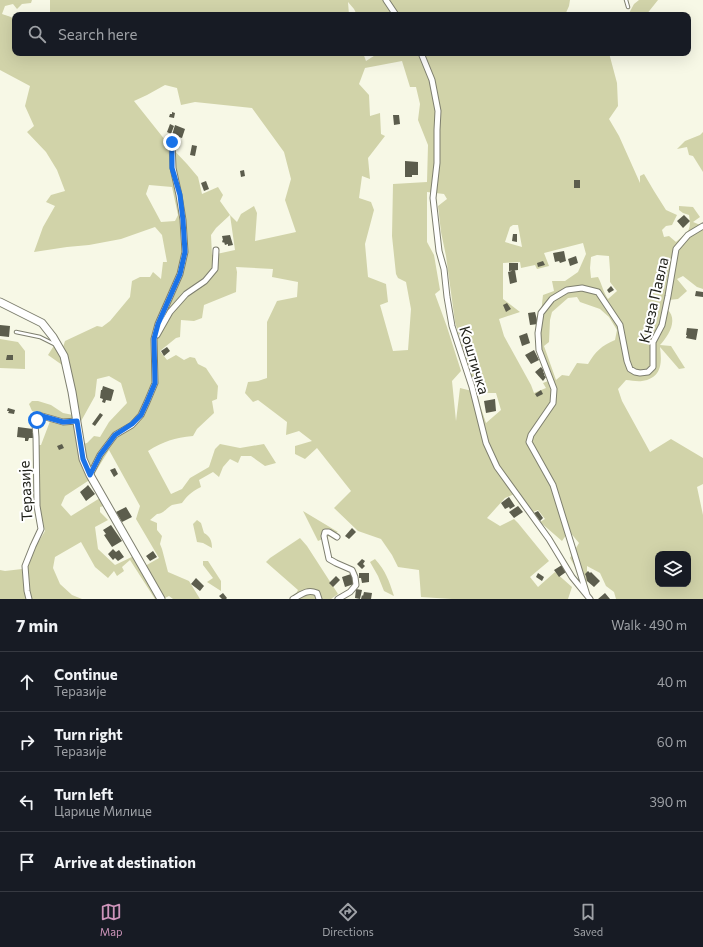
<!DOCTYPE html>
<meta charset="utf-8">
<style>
:root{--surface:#171b24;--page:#242831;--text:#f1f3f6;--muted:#9ea1a6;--line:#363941;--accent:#cd94ba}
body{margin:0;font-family:Commissioner,sans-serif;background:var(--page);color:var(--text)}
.controls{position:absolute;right:12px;bottom:12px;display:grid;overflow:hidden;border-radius:8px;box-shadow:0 4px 16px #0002}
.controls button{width:36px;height:36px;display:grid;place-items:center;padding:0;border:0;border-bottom:1px solid var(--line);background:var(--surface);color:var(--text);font:20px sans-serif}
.stop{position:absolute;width:12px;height:12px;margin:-9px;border:3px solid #1a73e8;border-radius:50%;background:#fff}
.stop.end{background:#1a73e8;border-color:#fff;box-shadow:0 1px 4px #0008}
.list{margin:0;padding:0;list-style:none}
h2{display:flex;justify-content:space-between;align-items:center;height:52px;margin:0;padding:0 16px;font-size:17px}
h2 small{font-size:13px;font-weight:400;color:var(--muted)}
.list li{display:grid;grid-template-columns:26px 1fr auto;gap:12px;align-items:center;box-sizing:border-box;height:60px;padding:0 16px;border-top:1px solid var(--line)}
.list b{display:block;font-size:15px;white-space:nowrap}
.list p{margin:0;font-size:13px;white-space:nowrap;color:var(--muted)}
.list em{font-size:13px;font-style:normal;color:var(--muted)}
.icon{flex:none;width:22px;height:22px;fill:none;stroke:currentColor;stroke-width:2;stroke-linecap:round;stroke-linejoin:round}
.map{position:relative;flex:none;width:703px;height:599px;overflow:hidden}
.search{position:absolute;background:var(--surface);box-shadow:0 4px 16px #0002;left:12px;right:12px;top:12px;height:44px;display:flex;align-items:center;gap:10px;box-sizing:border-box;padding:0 14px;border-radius:8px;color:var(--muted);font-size:15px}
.sheet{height:292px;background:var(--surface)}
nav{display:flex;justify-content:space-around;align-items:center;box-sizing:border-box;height:56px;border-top:1px solid var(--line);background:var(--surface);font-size:11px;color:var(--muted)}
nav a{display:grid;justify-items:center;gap:2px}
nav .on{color:var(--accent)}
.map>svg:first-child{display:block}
.green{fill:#d1d3a9;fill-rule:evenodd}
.building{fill:#5c5d4d}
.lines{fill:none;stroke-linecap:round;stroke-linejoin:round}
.service-casing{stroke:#7e7f6f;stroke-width:4.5}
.minor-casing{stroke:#7e7f6f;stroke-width:7}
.tertiary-casing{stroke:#7e7f6f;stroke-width:9}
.service{stroke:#fff;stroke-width:2.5}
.minor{stroke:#fff;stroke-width:5}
.tertiary{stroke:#fff;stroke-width:7}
.route{stroke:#1a73e8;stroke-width:5}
.labels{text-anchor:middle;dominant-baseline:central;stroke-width:4;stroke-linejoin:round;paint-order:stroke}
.street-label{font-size:15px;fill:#22231c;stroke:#fff}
</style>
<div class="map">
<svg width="703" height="599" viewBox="0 0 703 599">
<rect width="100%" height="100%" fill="#f7f8e6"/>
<path class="green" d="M0 0H32L31 3 22 4 17 9 13 4 5 6 2 14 11 17 15 21V53H363L366 61 377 54V53H609L617 83 618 106 609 119 619 136 640 183V176L644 174 654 191 666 210 677 215 672 225 666 226 662 230 664 237 669 236 676 242C687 231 692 233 689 215L683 213 679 210V206L693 207 700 217 693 222 703 226V289L697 287 683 276 677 279 687 291 678 299 669 300 667 309C679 320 668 336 660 345L671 346 685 368 679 369 660 347C662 363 662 378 642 381 637 382 631 380 626 380L618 389 622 401 650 452 671 439 703 458V484L697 487 703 515V599H616L614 592 606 586 600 573 587 566V585L580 576 570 558 579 543 569 531 562 541 540 522 545 519 538 510 533 512 517 493 505 498 487 518 500 526 514 519 518 523 549 561 530 577 538 587 555 572 572 587 568 599H452L421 597 419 570 398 567 392 555 381 539 358 531 334 508 351 491 317 448 305 459 295 454V446L312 441 299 431 286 435 287 422 258 400 253 402 245 393 248 382 258 381 267 378V322L277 301 297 297 298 282 272 277 273 269 236 267 237 272 236 292 204 305 202 318 194 321 181 320 180 337 176 338 160 351 167 360 176 355 184 360 190 357 195 358 198 364 206 368 218 386 217 399 212 401 214 413 197 429 193 436C174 438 164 441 148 451L171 494 182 489 190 478 209 467 215 449 220 444 240 448 264 444 276 463 265 466 251 456H241L238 463 230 459 223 467 219 477 213 472 199 480 201 487C191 492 188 495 182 503 179 504 175 504 172 505 166 508 165 513 157 514L150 520 157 523V530L162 536 160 544 162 549 168 572 189 581 200 599H173L169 596 165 598V599H155L130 560 122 567 124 571 117 576 114 571 108 578 95 567 81 542 55 557 53 568 60 584 72 595 82 599H0V570L5 571 22 569 45 531 38 503 34 445H41L52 416 32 411 29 404 32 401H38L51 405 63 413 73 415 79 445 87 443 94 436 100 437 109 422 127 403 121 383 109 376 97 379 95 396 80 423 63 347 65 341 97 326 102 327 110 321 130 297 132 281 140 277H150L153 272 161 279 163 262H167L162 235 155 227 121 239 89 245 67 247 34 252 43 227 55 206 46 202 51 195 65 191 57 170 46 152 27 132 34 126 25 106 30 86 0 70ZM402 61 410 87H416L420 104 418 120 428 145 427 182 393 184 392 236 396 274 398 278 406 282 411 309 408 350 393 351 380 305 388 302 386 284 368 277 365 244 374 210 371 202 359 198 362 176 370 179 368 158 385 136 381 134 380 113 370 116 369 95 359 84 365 68ZM165 85 177 88 181 105 195 102 252 108 284 152 291 179 285 200 296 232 255 241 257 213 254 206 241 214 237 222 230 215 220 201 223 195 218 187 202 194 198 177 187 164 169 145 134 101 147 95ZM149 185 172 187 178 215 175 221 161 222 146 194ZM427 192 444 194 447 199 438 206 441 232 446 256 455 322 471 376 487 387 476 392 460 388 456 421 452 381 461 371 447 327 435 294 440 290 434 255 427 242ZM230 215 235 250 212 255 211 235 216 228ZM513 225H518L522 247 505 242 510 227ZM583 243 586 254 578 272 565 281H552L554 291 543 295 537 349 548 381 543 383 546 388 534 393 531 385 504 336 499 319 520 312 503 299V263L520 262 521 268 535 265 537 269 549 266 544 253ZM597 255 609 256 610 270V282L617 291 608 299C603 292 602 284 598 277L591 278 590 268 591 257ZM577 297 580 302 600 309 609 317 617 330 615 340C601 346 596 351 588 364L577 363 569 376 562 375 556 380 544 346 549 342 550 320 552 312 568 298ZM476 393H496L501 410 486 423ZM109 450 140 506 136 519 159 558 145 566 138 554 115 565 98 549 95 527 108 520 100 512V507L104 506 100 498 71 516 61 505 65 496 91 479ZM658 554H688V584H658Z
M50 0H570L569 6 565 15H357L354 9 348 2 349 15H38L50 12Z
M639 0H658L646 15H628L634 4Z
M703 132V172L693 156 689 155 687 147 677 149 685 141 700 135Z
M0 339 18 342 25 351V369L0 368Z
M55 344 65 367 48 355Z
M303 511 338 532 318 541Z
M197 520 201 523 204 533C210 536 212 541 212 548L203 543 197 542 193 524Z
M300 538 307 546 338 594 331 599H293L298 590 266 562 270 558Z
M375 559C386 571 389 581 394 596L384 591 378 576 370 562Z
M203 561H208L221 581V591L207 582 213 578 203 565Z"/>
<path class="building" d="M172 112 175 113 174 118 169 117 170 114H172Z
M393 115H399L400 124 394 125Z
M170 124 174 126 171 134 167 132Z
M175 125 185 129 182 138 172 135Z
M192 145 197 146 195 156 190 155Z
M405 161 418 162V175H412V177H405Z
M244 170 245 176 241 177 240 171Z
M574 180H580V188H574Z
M206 181 209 189 204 191 201 183Z
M684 215 690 221 683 228 677 221Z
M513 234H517V242L512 241Z
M230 235 233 245 228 246V244L225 245 224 242 223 243 222 241 223 240 222 236Z
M564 251 566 261 560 263 559 261 555 262 553 253Z
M576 256 578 263 570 266 568 259Z
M543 261 545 265 538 267 537 263Z
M509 263H518V270L509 271Z
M515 270 517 282 510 284 508 272Z
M611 286 614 290 609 293 607 290Z
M696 291 703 292V297L695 296Z
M507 303 511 309 506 312 503 305Z
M535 312 538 324 530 325 528 313Z
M0 325 10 326 9 337 0 336Z
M687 328 698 329 696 340 686 338 687 335H686Z
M527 333 530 343 522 346 519 336Z
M167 347 170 351 164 356 161 351Z
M534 350 539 360 531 364 525 355Z
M7 355H13V360H6Z
M541 367 544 371 543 372 545 374 544 375 546 377 543 381 535 372Z
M103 386 114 390 111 401 106 400 105 403 102 402 103 399 100 398 101 390H102Z
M541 390 543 394 537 397 535 394Z
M495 399 496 411 486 413 484 401Z
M8 408 15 410 14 414 8 413 9 411H7Z
M100 413 103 415 95 426 92 424Z
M18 427 33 429 32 433H34V438H29L28 441H25V438L17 437Z
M62 444 64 448 59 450 57 446Z
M115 468 118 474 114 477 110 470Z
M88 485 95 494 86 501 80 492 86 487Z
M509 497 515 506 510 509 509 507 505 509 501 503Z
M518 506 523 512 514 518 509 512Z
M126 507 132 517 122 522 116 512Z
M538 511 543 518 540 521 534 513Z
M111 525 122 541 112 547 104 535 106 534 103 530Z
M352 528 356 532 349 539 345 536Z
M113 549 116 552 119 550 124 557 118 561 115 558 113 560 108 554Z
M153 551 157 557 150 561 146 556Z
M362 559 365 561 363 564 365 566 362 569 357 564Z
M562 565 566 572 559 577 554 570Z
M588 571 590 573 591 572 600 581 594 587 587 581 586 576 585 574Z
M359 573H369V582L362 583 361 578H359Z
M538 573 544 577 542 581 536 577Z
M351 574 354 584 345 587 342 577Z
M336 576 340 580 333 587 329 583Z
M196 578 204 586 200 591 191 584Z
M356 589 362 590 360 599 355 598Z
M364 592 372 593 371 599H361L362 595 363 596Z
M223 593 227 598 226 599H222L219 596Z
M605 593 610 599H598Z"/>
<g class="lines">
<g class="service-casing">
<path id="service" d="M626 0 628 7
M16 332 40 337 54 344"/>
</g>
<g class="minor-casing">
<path id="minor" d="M386 0 396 15
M421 53 432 80 438 111 437 130V163L433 198 439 251 444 269 447 297 452 326 472 387 486 443 497 467 549 539 572 577 590 599
M157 335 170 312 186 294 205 281 215 269 216 250
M90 475 100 455 115 435 132 425 141 415 147 402 155 383 154 339 158 324 180 274 185 252 183 220 179 195 173 168 172 142
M337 537 329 532H325L324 536 329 559 336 563 352 570 355 577 356 585 350 592 338 599
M587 595 553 485 529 442 531 435 553 403 554 389 539 350 538 333 541 313 552 299 567 290 582 288 598 292 620 325 627 361 630 369 635 372 640 373 648 372 653 367V342L662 325 668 296 676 249 688 235 703 226
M29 599 27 591 25 566 33 546 41 529 37 506 36 437 35 425 37 420 42 416 63 422 77 421
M293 599C302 594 307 589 317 593L319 599"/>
</g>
<g class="tertiary-casing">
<path id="tertiary" d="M0 302 42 323 53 337 64 356 72 392 83 459 90 475 161 599"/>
</g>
<use href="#service" class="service"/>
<use href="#minor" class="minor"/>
<use href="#tertiary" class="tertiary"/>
</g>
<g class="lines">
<path class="route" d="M37 420 42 416 63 422 77 421 83 459 90 475 100 455 115 435 132 424 141 415 147 402 155 383 154 339 158 324 180 274 185 252 183 220 180 195 172 168V142"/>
</g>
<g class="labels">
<g class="street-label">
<text transform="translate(653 300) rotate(-77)">Кнеза Павла</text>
<text transform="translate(475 360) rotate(73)">Коштичка</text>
<text transform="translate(25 491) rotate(-93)">Теразије</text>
</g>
</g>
</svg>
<div class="controls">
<button><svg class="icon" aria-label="layers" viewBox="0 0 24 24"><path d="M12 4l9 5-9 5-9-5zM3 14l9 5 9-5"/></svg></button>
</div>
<div class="stop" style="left:37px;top:420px"></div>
<div class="stop end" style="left:172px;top:142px"></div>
<div class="search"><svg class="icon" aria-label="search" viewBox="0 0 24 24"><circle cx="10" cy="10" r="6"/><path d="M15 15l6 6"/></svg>Search here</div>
</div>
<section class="sheet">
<h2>7 min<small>Walk · 490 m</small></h2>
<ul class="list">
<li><svg class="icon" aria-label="ahead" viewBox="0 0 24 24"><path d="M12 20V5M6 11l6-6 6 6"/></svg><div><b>Continue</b><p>Теразије</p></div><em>40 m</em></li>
<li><svg class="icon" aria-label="right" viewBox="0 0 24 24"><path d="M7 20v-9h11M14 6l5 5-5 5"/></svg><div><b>Turn right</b><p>Теразије</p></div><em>60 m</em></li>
<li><svg class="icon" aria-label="left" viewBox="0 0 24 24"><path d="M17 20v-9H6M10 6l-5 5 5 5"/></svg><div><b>Turn left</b><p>Царице Милице</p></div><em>390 m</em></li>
<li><svg class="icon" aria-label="arrive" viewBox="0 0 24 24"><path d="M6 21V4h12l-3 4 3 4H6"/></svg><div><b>Arrive at destination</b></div></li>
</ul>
</section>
<nav>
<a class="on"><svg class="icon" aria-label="map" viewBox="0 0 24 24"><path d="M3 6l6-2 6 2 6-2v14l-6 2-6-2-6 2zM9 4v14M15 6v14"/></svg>Map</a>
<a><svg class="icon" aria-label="directions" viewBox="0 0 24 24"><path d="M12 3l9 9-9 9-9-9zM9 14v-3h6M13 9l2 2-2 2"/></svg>Directions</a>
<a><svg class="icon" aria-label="saved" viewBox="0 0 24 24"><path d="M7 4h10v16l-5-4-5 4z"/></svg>Saved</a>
</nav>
